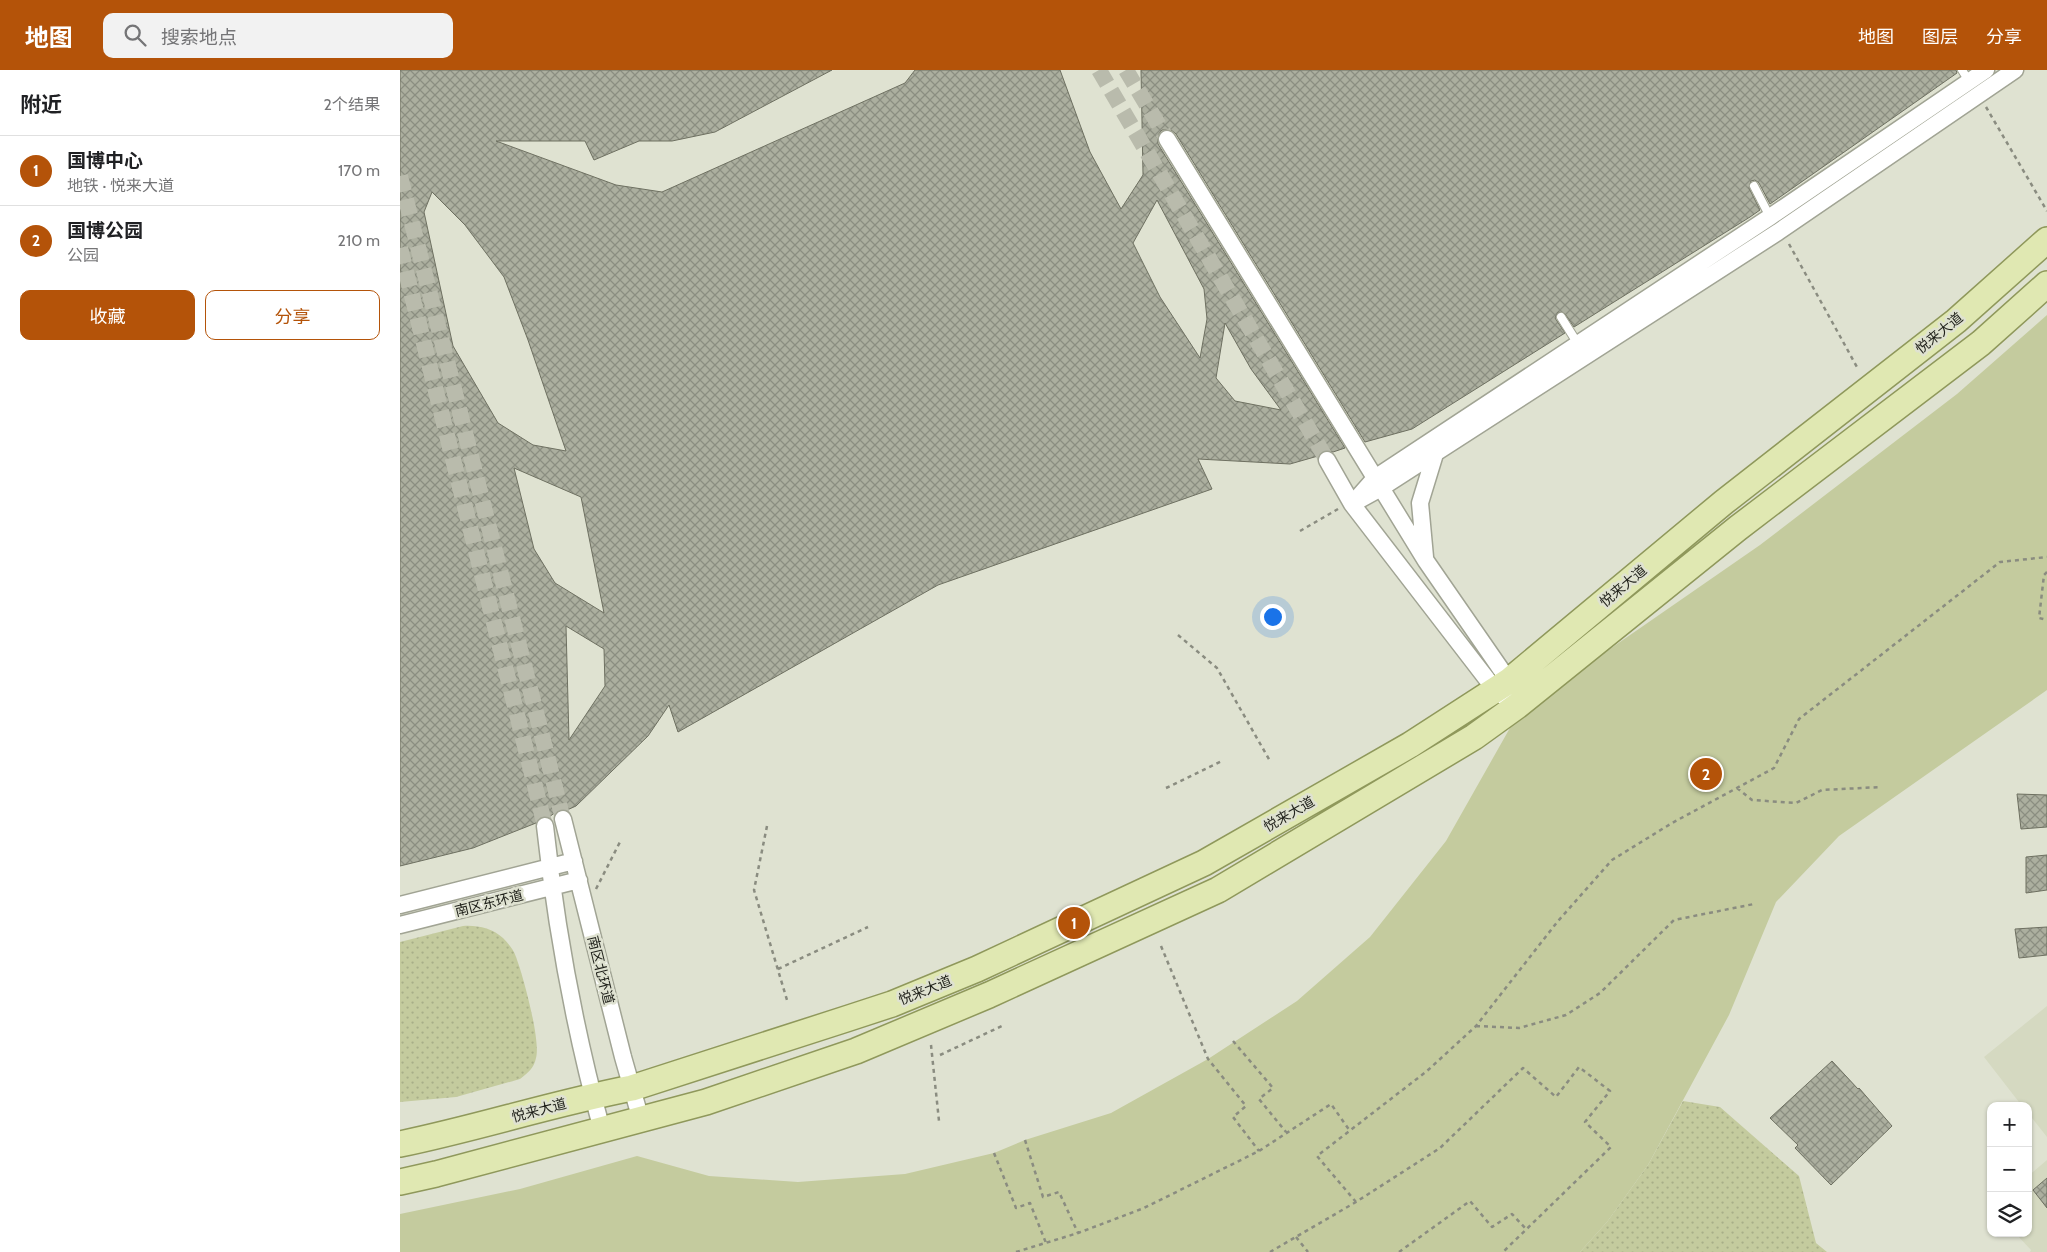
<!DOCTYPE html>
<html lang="zh">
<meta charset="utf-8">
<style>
:root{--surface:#fff;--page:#f2f2f2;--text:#202124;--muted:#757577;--line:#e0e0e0;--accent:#b45309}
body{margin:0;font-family:Cabin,"Noto Sans SC",sans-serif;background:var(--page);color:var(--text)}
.controls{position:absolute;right:15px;bottom:15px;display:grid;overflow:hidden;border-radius:10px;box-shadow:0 1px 4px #0004}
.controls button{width:45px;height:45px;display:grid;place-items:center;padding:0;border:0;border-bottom:1px solid var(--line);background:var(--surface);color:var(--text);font:25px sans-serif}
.you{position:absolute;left:872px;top:546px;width:18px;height:18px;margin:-12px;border:4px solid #fff;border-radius:50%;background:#1a73e8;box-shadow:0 0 0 8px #1a73e833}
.badge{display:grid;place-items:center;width:32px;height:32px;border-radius:50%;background:var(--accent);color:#fff;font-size:16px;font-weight:700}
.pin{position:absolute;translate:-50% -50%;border:2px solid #fff;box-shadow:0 1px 5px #0006}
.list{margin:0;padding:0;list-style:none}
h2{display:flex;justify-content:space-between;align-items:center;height:65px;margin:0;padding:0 20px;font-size:21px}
h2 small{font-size:16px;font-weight:400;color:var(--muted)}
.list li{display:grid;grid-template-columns:32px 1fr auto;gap:15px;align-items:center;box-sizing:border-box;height:70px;padding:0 20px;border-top:1px solid var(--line)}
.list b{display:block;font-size:19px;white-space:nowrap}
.list p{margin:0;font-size:16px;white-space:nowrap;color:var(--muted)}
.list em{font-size:16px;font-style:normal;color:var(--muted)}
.actions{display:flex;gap:10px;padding:15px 20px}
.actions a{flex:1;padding:11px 0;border:1px solid var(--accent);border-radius:10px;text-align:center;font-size:18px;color:var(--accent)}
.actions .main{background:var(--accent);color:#fff}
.icon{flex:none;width:28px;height:28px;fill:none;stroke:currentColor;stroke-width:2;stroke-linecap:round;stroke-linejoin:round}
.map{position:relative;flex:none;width:1647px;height:1182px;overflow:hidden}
header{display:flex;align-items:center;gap:30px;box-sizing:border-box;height:70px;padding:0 25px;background:var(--accent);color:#fff}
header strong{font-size:24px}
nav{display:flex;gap:28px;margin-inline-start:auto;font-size:18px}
.search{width:350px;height:45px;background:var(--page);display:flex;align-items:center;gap:12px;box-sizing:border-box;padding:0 18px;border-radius:10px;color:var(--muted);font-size:19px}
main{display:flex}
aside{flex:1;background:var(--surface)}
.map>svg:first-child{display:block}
.built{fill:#d5d9c1}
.grass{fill:url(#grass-dots)}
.park{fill:#c4cb9e}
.building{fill:url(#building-cross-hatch);stroke:#6e7061;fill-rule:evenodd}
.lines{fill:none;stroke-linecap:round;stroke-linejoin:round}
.minor-tunnel{stroke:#b9bbac;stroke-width:16;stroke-dasharray:16 8;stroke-linecap:butt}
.service-casing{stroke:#a1a494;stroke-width:10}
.minor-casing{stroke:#a1a494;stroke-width:19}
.primary-casing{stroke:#8f985b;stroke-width:28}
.path{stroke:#8a8c80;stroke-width:2.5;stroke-dasharray:4 4;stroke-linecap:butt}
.service{stroke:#fff;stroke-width:8}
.minor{stroke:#fff;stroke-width:16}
.primary{stroke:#e0e8b2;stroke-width:25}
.labels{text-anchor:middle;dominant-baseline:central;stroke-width:5;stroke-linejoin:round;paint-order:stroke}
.street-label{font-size:14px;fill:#1f201a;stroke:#dfe2d1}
</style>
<header>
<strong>地图</strong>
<div class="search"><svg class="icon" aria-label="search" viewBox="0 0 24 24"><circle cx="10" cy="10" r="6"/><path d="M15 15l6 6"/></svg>搜索地点</div>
<nav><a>地图</a><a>图层</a><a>分享</a></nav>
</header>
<main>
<aside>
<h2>附近<small>2个结果</small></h2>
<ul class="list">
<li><span class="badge">1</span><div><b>国博中心</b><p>地铁 · 悦来大道</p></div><em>170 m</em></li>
<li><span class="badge">2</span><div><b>国博公园</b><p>公园</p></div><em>210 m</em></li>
</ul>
<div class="actions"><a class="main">收藏</a><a>分享</a></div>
</aside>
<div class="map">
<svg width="1647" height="1182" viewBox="0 0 1647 1182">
<defs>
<pattern id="grass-dots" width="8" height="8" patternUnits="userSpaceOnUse" patternTransform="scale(1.25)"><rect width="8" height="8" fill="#c4cb9e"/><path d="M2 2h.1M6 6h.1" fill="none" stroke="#a8ae88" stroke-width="1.8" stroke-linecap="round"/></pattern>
<pattern id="building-cross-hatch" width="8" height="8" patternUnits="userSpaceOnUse" patternTransform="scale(1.25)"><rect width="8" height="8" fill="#acaf9f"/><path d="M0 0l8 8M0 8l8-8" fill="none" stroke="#8b8e81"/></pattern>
</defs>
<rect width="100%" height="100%" fill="#dfe2d1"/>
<path class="built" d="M1647 936V1067L1628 1043V1036H1622L1584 987Z
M1647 1090V1182H1630L1631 1180 1615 1163H1628V1106Z"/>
<path class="grass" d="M63 856C77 855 92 858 103 868 108 873 114 880 116 887 123 905 141 971 136 988 134 998 128 1003 120 1009L56 1027 0 1032V872Z
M1283 1031 1320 1037 1399 1106 1416 1173 1427 1182H1180L1207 1152 1248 1095Z"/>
<path class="park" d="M1647 245V620L1439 766 1376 832 1329 945 1248 1095 1207 1152 1180 1182H0V1144L120 1119 237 1086 309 1106 398 1112 505 1104 594 1083 625 1070 711 1043 808 989 897 931 970 867 1046 771 1119 642 1360 475 1557 324Z"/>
<path class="building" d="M0 0H432L315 62 272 71H239L194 90 185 71H96L216 115 262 122 505 13 515 0H660L690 82 721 139 743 105 741 0H1556L1557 3 1370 134 1359 113 1355 110 1351 111 1349 118 1360 140 1350 147 1174 257 1165 244 1158 242 1155 248 1165 263 1012 359 965 372 776 64 771 60H762L758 65V74L945 378 933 382 923 381 918 386 890 394 798 389 812 419 538 515 278 662 269 635 248 666 176 736 167 740 160 739 149 747 139 748 136 753 73 778 0 796ZM32 122 65 155 104 207 128 270 166 381 133 375 98 353 53 276 24 142ZM757 130 804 219 807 249 800 288 760 227 733 173ZM825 253 851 299 881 340 835 331 816 308ZM114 398 181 427 204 543 155 513 134 479ZM166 556 204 579 205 616 169 670Z
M1617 724 1647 725V757L1621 759Z
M1647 785V820L1626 823V787Z
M1647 857V885L1619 888 1615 859Z
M1432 991 1458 1019 1459 1018 1492 1056 1431 1115 1395 1078 1398 1075 1370 1048Z
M1647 1108V1138L1633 1120Z"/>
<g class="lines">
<path class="minor-tunnel" d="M699 0 927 390
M726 0 767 69
M0 106 163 749
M0 178 145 756"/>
<g class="service-casing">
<path id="service" d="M1562 0 1570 13
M1354 116 1370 147
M1161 247 1178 274"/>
</g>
<g class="minor-casing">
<path id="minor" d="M767 69 1026 491 1109 611 1112 620
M927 390 952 434 1096 621 1103 626
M960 425 975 408 1370 147 1586 0
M952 434 981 418 1378 162 1615 0
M1025 487 1020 433 1035 384
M163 749 223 987 241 1050
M145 756C156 858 175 961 202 1060
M0 835 174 791
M0 855 179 810"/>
</g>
<g class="primary-casing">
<path id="primary" d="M0 1074C78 1058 154 1033 232 1018L446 949 492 934 577 899 804 793 1010 675 1109 611 1324 432 1556 251 1647 170
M0 1112 36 1104 306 1032 456 981 589 925 818 820 1074 667 1117 636 1338 458 1581 273 1647 214"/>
</g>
<path class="path" d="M1586 37 1647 141
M1389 174 1457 297
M900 461 938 439
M1647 502 1644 505 1639 548 1647 550
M778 565 817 598 870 691
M766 718 822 691
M1337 718 1352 730 1396 733 1422 720 1481 717
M367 756 354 820 387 930
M196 819 221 770
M761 876 808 989 846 1036 833 1047 859 1081
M378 899 468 857
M1076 956 1119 958 1166 945 1200 923 1274 850 1354 834
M833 971 873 1018 859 1029 886 1062
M531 975 539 1051
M540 985 604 955
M625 1070 643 1127 659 1122 678 1163
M594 1083 616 1138 630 1133 646 1173
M956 1132 917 1086 1027 1001 1076 956 1158 851 1212 790 1272 753 1374 698 1399 649 1600 492 1647 487
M896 1167 908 1182
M616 1182 678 1163 744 1138 859 1081 931 1034 950 1061
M870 1182 956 1132 1040 1078 1123 998 1156 1027 1179 997 1210 1021 1185 1052 1211 1077 1103 1182
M999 1182 1070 1131 1092 1157 1112 1144 1126 1159"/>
<use href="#service" class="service"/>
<use href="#minor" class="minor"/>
<use href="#primary" class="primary"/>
</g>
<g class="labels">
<g class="street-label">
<text transform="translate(1539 263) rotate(-39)">悦来大道</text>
<text transform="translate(1223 516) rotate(-40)">悦来大道</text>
<text transform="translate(889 744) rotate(-30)">悦来大道</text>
<text transform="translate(89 833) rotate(-14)">南区东环道</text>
<text transform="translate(201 900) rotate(76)">南区北环道</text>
<text transform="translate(525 920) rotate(-22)">悦来大道</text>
<text transform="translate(139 1040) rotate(-15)">悦来大道</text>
</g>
</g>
</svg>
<div class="controls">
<button>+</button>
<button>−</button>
<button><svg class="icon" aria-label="layers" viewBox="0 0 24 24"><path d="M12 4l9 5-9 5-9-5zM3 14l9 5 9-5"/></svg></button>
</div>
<div class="you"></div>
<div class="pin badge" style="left:674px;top:853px">1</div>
<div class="pin badge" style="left:1306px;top:704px">2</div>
</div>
</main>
